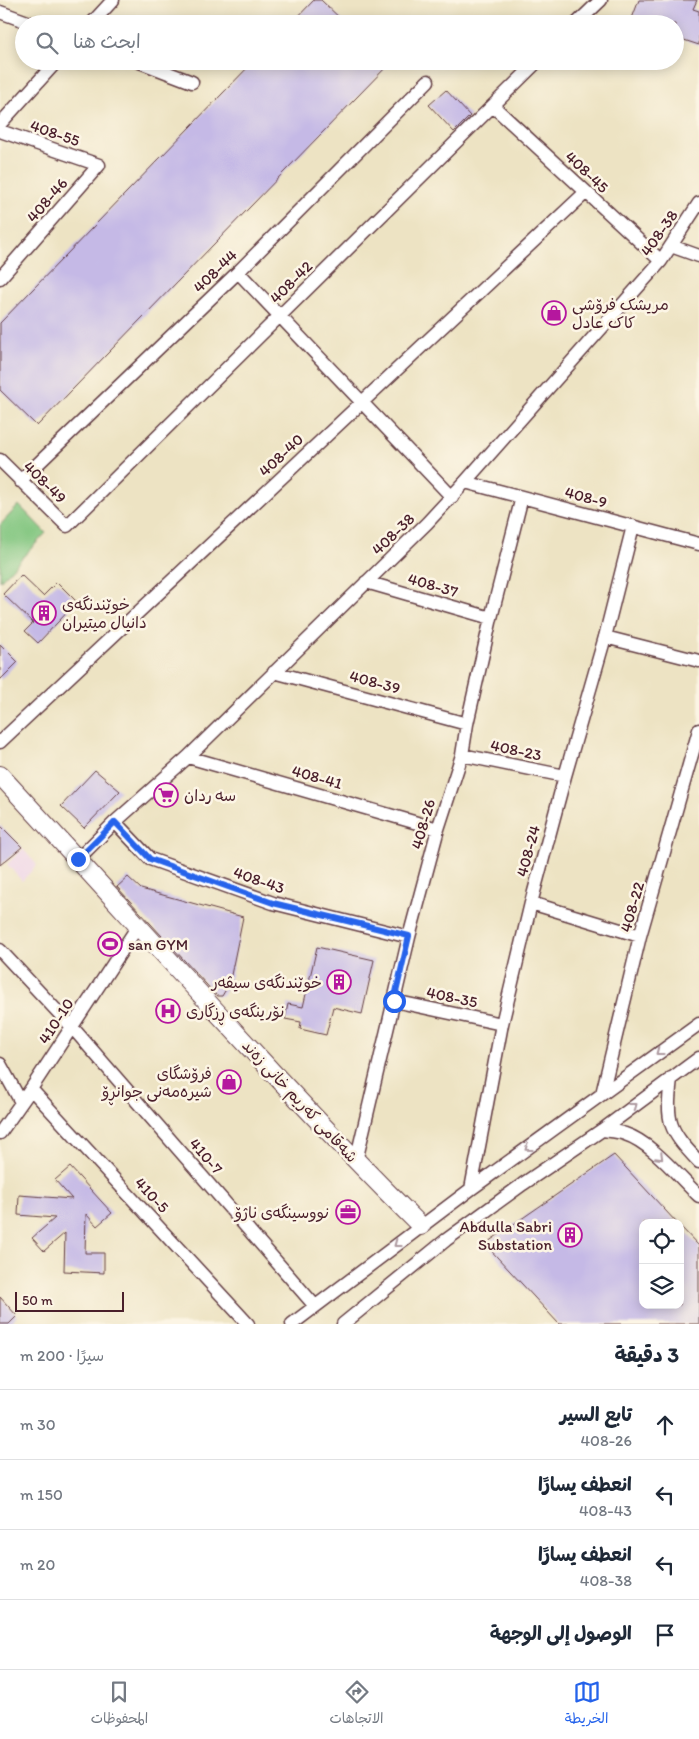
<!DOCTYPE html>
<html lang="ar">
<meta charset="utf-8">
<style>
:root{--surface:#fff;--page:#f2f2f3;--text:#1f2937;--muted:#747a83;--line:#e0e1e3;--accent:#2563eb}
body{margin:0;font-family:Itim,"Playpen Sans Arabic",sans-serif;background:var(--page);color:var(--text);direction:rtl}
.controls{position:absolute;right:15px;bottom:15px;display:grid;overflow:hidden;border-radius:10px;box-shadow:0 2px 12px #0003}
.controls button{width:45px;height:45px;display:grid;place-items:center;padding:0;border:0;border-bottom:1px solid var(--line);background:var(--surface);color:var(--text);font:25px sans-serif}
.scale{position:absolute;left:15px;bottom:12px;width:109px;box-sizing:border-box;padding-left:5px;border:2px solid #4a1f2b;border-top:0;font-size:14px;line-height:18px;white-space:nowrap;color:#4a1f2b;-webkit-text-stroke:4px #fcf5e5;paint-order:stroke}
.stop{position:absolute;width:15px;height:15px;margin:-11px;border:4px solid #2563eb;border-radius:50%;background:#fff}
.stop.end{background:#2563eb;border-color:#fff;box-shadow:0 1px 5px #0008}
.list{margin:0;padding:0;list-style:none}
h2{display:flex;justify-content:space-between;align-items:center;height:65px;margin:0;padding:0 20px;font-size:21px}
h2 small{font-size:16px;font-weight:400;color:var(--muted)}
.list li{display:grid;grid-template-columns:32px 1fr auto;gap:15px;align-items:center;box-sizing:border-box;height:70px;padding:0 20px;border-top:1px solid var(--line)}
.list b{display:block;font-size:19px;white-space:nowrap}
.list p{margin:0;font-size:16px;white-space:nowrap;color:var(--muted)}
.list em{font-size:16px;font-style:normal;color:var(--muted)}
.icon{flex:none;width:28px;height:28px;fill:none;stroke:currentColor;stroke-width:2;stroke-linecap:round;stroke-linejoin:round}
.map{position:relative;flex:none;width:699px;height:1324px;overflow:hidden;direction:ltr}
.search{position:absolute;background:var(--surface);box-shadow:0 2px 12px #0003;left:15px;right:15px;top:15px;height:55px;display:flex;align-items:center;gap:12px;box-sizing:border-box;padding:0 18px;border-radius:28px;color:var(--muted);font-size:19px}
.sheet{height:345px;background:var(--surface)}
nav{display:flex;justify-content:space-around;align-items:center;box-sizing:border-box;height:70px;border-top:1px solid var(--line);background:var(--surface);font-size:14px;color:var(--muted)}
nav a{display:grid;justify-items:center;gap:2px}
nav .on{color:var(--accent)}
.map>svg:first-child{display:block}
.built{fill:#edd1e9}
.green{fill:#82c680;stroke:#667256}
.building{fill:#c5b9e6}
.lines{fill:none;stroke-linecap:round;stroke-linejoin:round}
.street-casing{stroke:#623c42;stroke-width:15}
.secondary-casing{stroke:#623c42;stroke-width:20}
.street{stroke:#fff;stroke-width:12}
.secondary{stroke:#fff;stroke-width:18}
.oneway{stroke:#ae9aa0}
.route{stroke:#2563eb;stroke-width:6}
.labels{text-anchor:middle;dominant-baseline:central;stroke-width:5;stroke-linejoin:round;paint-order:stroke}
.street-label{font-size:16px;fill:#4a1f2b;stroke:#fcf5e5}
.poi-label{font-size:16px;fill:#4a1f2b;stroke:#fcf5e5;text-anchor:start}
</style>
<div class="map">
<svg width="699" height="1324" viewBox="0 0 699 1324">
<rect width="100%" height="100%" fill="#fcf5e5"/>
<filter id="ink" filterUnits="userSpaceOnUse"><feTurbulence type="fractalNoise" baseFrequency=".02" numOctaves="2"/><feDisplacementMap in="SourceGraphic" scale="10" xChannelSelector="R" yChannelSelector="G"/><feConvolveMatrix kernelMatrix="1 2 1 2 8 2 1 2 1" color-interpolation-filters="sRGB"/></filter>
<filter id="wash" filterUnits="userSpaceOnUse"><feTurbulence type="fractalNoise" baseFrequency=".0096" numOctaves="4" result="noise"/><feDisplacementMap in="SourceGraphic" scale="20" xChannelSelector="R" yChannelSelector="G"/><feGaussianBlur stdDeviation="1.12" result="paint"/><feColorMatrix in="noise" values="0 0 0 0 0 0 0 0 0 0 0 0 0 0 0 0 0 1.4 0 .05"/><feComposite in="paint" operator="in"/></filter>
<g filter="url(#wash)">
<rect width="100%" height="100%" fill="#ede3c3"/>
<path class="built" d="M23 849 37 865 22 881 7 864Z"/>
<path class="green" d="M19 505 46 533 0 581V525Z"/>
<g id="blocks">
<path class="building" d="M314 0H321L346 24H291Z
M639 0H697L693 9 699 11V45L675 37V24H639L631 21Z
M254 61H392L37 426 0 390V323Z
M446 90 470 116 454 132 429 105Z
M21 575 43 596 57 582 77 602 38 643 25 631 33 623 3 594Z
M0 644 18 662 0 680Z
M95 770 120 791 84 828 61 806Z
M0 825 22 847 0 865Z
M128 877 141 889 243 917 231 975 225 991 222 996H217L117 887Z
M317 947 374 960 362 1014 333 1007 326 1035 300 1029 301 1022 285 1019 288 1004 303 1007Z
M614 1155 677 1223H643V1305H680V1226L699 1246V1324H559L485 1244Z
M70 1167 112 1213 97 1226 86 1214 85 1253H104V1273L64 1271 65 1233 44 1251 32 1238 55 1218 18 1215 19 1195 72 1199 55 1180Z
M0 1297 17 1316 9 1324H0Z"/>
</g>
</g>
<g filter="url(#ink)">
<use href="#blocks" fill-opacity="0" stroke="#623c42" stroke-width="1"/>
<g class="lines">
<g class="street-casing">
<path id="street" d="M0 12 33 24
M91 24 113 0
M576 24 601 0
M137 61 192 82
M493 106 661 261
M0 124 57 61
M0 131 99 165 0 278
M671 246 699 256
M238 272 452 497
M0 460 67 526 538 61
M20 481 238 272 428 81
M465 482 699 544
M366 582 491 618
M605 637 699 661
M274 672 467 724
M0 742 585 193
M462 755 565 776
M188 757 438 829
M115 822 150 859 273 903 409 937
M78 859 115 822 188 757 427 523 465 482 661 261 699 203
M531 903 640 936
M0 950 72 1027 315 1306
M394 1001 502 1024
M0 1064 21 1102
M671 1078C666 1123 668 1129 699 1162
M31 1089 248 1324
M602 1094 640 936 699 730
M602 1130C609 1131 618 1131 625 1134 651 1142 679 1177 699 1196
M0 1133 31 1089 138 926
M356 1161 409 937 438 829 462 755 467 724 491 618 522 497
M471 1189 502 1024 531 903 565 776 605 637 633 526
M292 1324 471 1189 699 1024
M343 1324 446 1240 523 1184 602 1130 699 1058"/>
</g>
<g class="secondary-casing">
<path id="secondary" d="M0 775C140 926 275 1081 421 1226"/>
</g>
<use href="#street" class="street"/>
<use href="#secondary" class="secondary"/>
</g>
<defs><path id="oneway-chevron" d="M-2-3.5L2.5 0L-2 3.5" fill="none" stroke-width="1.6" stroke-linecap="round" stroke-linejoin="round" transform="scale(1.25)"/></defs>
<g class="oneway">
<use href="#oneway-chevron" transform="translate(659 1052) rotate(143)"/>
<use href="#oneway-chevron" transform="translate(634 1106) rotate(-37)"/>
<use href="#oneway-chevron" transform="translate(528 1148) rotate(144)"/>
<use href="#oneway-chevron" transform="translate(660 1157) rotate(45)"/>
<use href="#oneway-chevron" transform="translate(397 1244) rotate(143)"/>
</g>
</g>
<g class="lines" filter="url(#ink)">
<path class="route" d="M78 859 115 822 150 859 273 903 409 936 394 1001"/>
</g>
<defs>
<g id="shop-ring" transform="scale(1.25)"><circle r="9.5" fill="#fcf5e5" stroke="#b5179e" stroke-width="1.5"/><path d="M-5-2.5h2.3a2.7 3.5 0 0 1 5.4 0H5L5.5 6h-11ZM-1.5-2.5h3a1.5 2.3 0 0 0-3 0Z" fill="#b5179e"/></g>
<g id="building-ring" transform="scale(1.25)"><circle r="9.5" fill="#fcf5e5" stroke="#b5179e" stroke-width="1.5"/><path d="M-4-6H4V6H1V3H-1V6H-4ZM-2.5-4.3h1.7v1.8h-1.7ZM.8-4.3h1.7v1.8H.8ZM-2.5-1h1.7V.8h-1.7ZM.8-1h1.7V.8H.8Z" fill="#b5179e"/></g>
<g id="supermarket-ring" transform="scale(1.25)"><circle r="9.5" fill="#fcf5e5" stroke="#b5179e" stroke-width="1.5"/><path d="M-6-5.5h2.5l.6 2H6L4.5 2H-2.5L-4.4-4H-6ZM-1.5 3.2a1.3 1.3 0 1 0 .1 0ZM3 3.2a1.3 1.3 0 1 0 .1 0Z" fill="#b5179e"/></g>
<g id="stadium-ring" transform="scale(1.25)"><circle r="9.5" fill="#fcf5e5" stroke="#b5179e" stroke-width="1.5"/><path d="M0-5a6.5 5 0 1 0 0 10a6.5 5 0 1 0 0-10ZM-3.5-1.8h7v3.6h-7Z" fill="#b5179e"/></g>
<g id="hospital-ring" transform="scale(1.25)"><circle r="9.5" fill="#fcf5e5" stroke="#b5179e" stroke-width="1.5"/><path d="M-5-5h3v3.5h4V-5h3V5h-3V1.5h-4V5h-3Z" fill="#b5179e"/></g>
<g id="office-ring" transform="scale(1.25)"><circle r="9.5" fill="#fcf5e5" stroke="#b5179e" stroke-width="1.5"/><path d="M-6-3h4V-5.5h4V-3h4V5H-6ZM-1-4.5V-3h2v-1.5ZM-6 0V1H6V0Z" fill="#b5179e"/></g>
</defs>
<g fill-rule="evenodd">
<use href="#shop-ring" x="554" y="313"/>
<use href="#building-ring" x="44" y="613"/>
<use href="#supermarket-ring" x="166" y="795"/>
<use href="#stadium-ring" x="110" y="944"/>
<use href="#building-ring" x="339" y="982"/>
<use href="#hospital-ring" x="168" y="1011"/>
<use href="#shop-ring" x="229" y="1082"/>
<use href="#office-ring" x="348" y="1212"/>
<use href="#building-ring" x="570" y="1235"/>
</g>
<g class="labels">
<g class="street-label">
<text transform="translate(55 133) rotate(19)">408-55</text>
<text transform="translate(587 172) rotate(43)">408-45</text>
<text transform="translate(47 200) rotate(-49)">408-46</text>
<text transform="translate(659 233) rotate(-55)">408-38</text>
<text transform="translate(215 271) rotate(-44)">408-44</text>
<text transform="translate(291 282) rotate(-45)">408-42</text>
<text transform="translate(281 455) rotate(-43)">408-40</text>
<text transform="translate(45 482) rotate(44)">408-49</text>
<text transform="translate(586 497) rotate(15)">408-9</text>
<text transform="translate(393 534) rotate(-44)">408-38</text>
<text transform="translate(433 585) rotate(16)">408-37</text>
<text transform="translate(375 682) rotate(15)">408-39</text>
<text transform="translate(516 750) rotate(12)">408-23</text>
<text transform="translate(317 777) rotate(16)">408-41</text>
<text transform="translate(423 824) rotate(-74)">408-26</text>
<text transform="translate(528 851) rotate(-75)">408-24</text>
<text transform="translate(259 880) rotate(19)">408-43</text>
<text transform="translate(632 907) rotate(-74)">408-22</text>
<text transform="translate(452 997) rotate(12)">408-35</text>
<text transform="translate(56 1021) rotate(-57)">410-10</text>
<text transform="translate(300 1101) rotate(47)">شەقامی کەریم خانی زەند</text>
<text transform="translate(206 1156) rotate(49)">410-7</text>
<text transform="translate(152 1195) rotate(47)">410-5</text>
</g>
<g class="poi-label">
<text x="572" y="304">مریشک فرۆشی<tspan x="572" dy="18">کاک عادل</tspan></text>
<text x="62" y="604">خوێندنگەی<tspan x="62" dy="18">دانیال میتیران</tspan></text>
<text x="184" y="795">سه ردان</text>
<text x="128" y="944">san GYM</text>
<text x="322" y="982" text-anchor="end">خوێندنگەی سیڤەر</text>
<text x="186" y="1011">نۆرینگەی ڕزگاری</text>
<text x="212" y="1073" text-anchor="end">فرۆشگای<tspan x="212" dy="18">شیرەمەنی جوانڕۆ</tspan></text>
<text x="330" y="1212" text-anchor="end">نووسینگەی ناژۆ</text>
<text x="552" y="1226" text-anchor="end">Abdulla Sabri<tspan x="552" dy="18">Substation</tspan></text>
</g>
</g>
</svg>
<div class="controls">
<button><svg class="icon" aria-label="locate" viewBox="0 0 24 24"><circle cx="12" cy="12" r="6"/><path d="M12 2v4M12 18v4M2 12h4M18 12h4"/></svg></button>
<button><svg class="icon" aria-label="layers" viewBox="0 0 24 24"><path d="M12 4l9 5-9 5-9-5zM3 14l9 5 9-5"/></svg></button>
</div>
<div class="scale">50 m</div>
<div class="stop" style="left:394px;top:1001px"></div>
<div class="stop end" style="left:78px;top:859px"></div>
<div class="search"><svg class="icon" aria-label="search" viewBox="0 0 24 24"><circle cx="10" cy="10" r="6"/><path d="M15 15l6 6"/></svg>ابحث هنا</div>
</div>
<section class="sheet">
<h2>3 دقيقة<small>سيرًا · 200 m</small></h2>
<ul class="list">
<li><svg class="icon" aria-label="ahead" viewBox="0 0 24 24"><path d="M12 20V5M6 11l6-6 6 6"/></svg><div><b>تابع السير</b><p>408-26</p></div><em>30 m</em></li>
<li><svg class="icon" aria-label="left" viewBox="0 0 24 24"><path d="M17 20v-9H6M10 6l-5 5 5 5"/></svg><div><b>انعطف يسارًا</b><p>408-43</p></div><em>150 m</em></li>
<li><svg class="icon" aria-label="left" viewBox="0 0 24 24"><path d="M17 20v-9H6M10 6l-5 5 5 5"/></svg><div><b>انعطف يسارًا</b><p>408-38</p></div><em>20 m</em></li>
<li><svg class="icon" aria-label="arrive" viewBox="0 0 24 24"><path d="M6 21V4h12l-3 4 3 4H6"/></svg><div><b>الوصول إلى الوجهة</b></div></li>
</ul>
</section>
<nav>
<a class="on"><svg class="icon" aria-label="map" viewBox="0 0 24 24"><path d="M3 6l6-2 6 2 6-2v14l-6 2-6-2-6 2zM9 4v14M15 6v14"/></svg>الخريطة</a>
<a><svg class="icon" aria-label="directions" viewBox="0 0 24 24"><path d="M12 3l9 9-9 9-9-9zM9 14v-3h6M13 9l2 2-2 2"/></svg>الاتجاهات</a>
<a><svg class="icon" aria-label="saved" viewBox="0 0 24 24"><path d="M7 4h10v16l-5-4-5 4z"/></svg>المحفوظات</a>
</nav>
